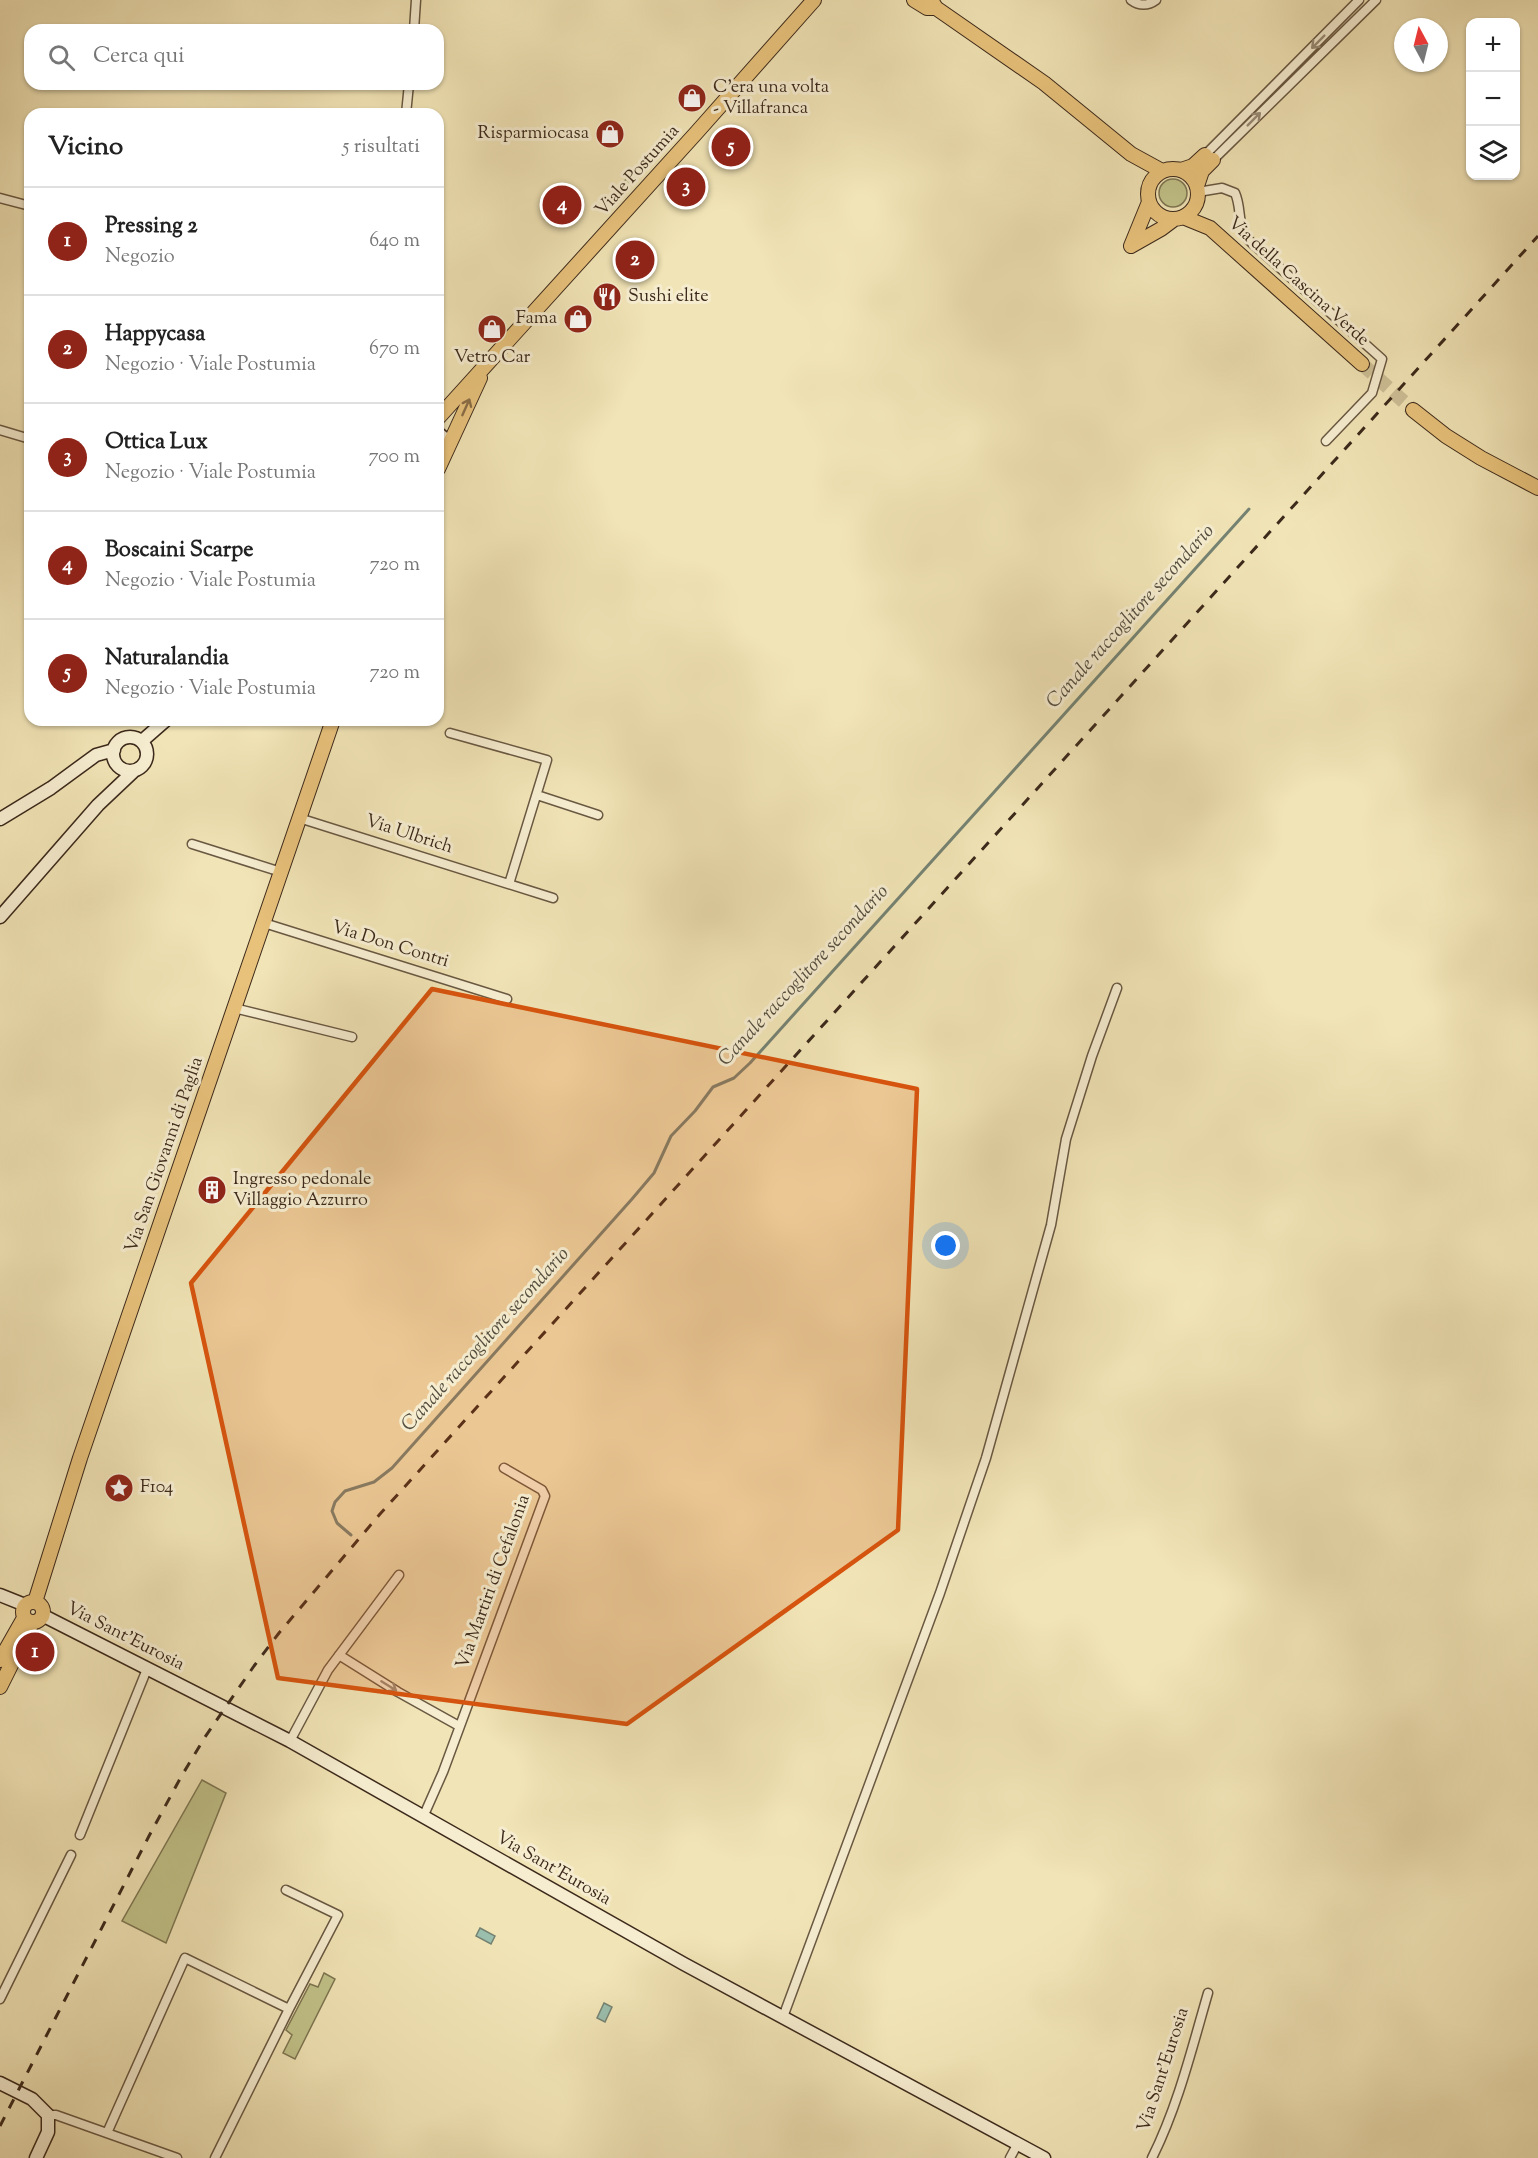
<!DOCTYPE html>
<html lang="it">
<meta charset="utf-8">
<style>
:root{--surface:#fff;--page:#f2f2f2;--text:#222;--muted:#767676;--line:#e0e0e0;--accent:#8f2418}
body{margin:0;font-family:"Sorts Mill Goudy",serif;background:var(--page);color:var(--text)}
.controls{position:absolute;right:18px;top:18px;display:grid;overflow:hidden;border-radius:12px;box-shadow:0 2px 4px #0004}
.controls button{width:54px;height:54px;display:grid;place-items:center;padding:0;border:0;border-bottom:2px solid var(--line);background:var(--surface);color:var(--text);font:30px sans-serif}
.compass{position:absolute;left:1394px;top:18px;width:54px;height:54px;border-radius:50%;background:var(--surface);box-shadow:0 2px 4px #0004;rotate:353deg}
.you{position:absolute;left:946px;top:1246px;width:21px;height:21px;margin:-15px;border:4px solid #fff;border-radius:50%;background:#1a73e8;box-shadow:0 0 0 9px #1a73e833}
.badge{display:grid;place-items:center;width:39px;height:39px;border-radius:50%;background:var(--accent);color:#fff;font-size:20px;font-weight:700}
.pin{position:absolute;translate:-50% -50%;border:3px solid #fff;box-shadow:0 2px 6px #0006}
.list{margin:0;padding:0;list-style:none}
h2{display:flex;justify-content:space-between;align-items:center;height:78px;margin:0;padding:0 24px;font-size:26px}
h2 small{font-size:20px;font-weight:400;color:var(--muted)}
.list li{display:grid;grid-template-columns:39px 1fr auto;gap:18px;align-items:center;box-sizing:border-box;height:108px;padding:0 24px;border-top:2px solid var(--line)}
.list b{display:block;font-size:22px;white-space:nowrap}
.list p{margin:0;font-size:20px;white-space:nowrap;color:var(--muted)}
.list em{font-size:20px;font-style:normal;color:var(--muted)}
.icon{flex:none;width:33px;height:33px;fill:none;stroke:currentColor;stroke-width:2;stroke-linecap:round;stroke-linejoin:round}
.map{position:relative;flex:none;width:1538px;height:2158px;overflow:hidden}
.search{position:absolute;background:var(--surface);box-shadow:0 2px 4px #0004;left:24px;top:24px;width:420px;height:66px;display:flex;align-items:center;gap:15px;box-sizing:border-box;padding:0 21px;border-radius:18px;color:var(--muted);font-size:22px}
.panel{position:absolute;background:var(--surface);box-shadow:0 2px 4px #0004;left:24px;top:108px;width:420px;height:618px;border-radius:18px}
.map>svg:first-child{display:block}
.green{fill:#c1c289;stroke:#7e7652;stroke-width:1.5}
.water{fill:#9bbfae;stroke:#758373;stroke-width:1.5}
.lines{fill:none;stroke-linecap:round;stroke-linejoin:round}
.stream{stroke:#758373;stroke-width:3}
.primary-tunnel{stroke:#cdbf97;stroke-width:14;stroke-dasharray:14 7;stroke-linecap:butt}
.street-casing{stroke:#695842;stroke-width:11}
.secondary-casing{stroke:#3c291b;stroke-width:15}
.primary-casing{stroke:#3c291b;stroke-width:16}
.street{stroke:#f6edd0;stroke-width:8}
.secondary{stroke:#f6edd0;stroke-width:12}
.primary{stroke:#e8c27b;stroke-width:14}
.rail{stroke:#3c291b;stroke-width:3;stroke-dasharray:10 10;stroke-linecap:butt}
.oneway{stroke:#998b76}
.oneway2{stroke:#896e46}
.marked{fill:#d7540e;fill-opacity:0.2;stroke:#d7540e;stroke-width:4.5;stroke-linejoin:round}
.labels{text-anchor:middle;dominant-baseline:central;stroke-width:6;stroke-linejoin:round;paint-order:stroke}
.poi-label{font-size:18px;fill:#3c291b;stroke:#f6edd0;text-anchor:start}
.street-label{font-size:18px;fill:#3c291b;stroke:#f6edd0}
.water-label{font-size:20px;font-style:italic;fill:#544e40;stroke:#f6edd0}
</style>
<div class="map">
<svg width="1538" height="2158" viewBox="0 0 1538 2158">
<rect width="100%" height="100%" fill="#f1e4b6"/>
<filter id="stains"><feTurbulence type="fractalNoise" baseFrequency=".00333" numOctaves="4"/><feColorMatrix values="0 0 0 0 .2 0 0 0 0 .09 0 0 0 0 .02 0 0 0 .5 -.17"/></filter>
<radialGradient id="worn" r=".72"><stop offset=".6" stop-color="#630" stop-opacity="0"/><stop offset="1" stop-color="#630" stop-opacity=".3"/></radialGradient>
<path class="green" d="M642 162 637 178 626 190 619 187Z
M1159 193a14 14 0 1 1 28 0a14 14 0 1 1-28 0Z
M202 1780 226 1793 166 1943 122 1921Z
M324 1973 335 1979 295 2059 283 2053 292 2035 286 2030 310 1984 318 1987Z"/>
<path class="water" d="M480 1928 495 1936 491 1944 476 1936Z
M604 2003 612 2007 605 2022 597 2018Z"/>
<g class="lines">
<path class="stream" d="M351 1535 337 1523 332 1511 335 1502 345 1491 374 1482 392 1468 632 1199 654 1173 671 1136 695 1111 713 1087 734 1078 750 1063 1249 509"/>
<path class="primary-tunnel" d="M1362 364 1413 410"/>
<g class="street-casing">
<path id="street" d="M1131 0C1139 6 1148 6 1156 0
M414 30 416 0
M406 114 409 84
M1205 155 1359 0
M1213 160 1376 0
M1198 192 1222 188 1235 193C1241 206 1238 220 1244 233 1247 240 1255 246 1261 251L1382 359 1372 393 1326 441
M0 198 30 206
M0 430 30 439
M450 733 547 760 509 884
M537 795 598 815
M299 818 553 898
M192 844 281 872
M264 923 507 999
M234 1008 352 1037
M339 1655 398 1692 459 1726
M290 1741 328 1670 399 1575
M424 1815 443 1772 545 1496 542 1490 504 1468
M80 1835 147 1669
M286 1890 338 1915 289 2009
M0 1999 71 1855
M783 2017 940 1593 986 1458 1051 1225 1066 1139 1092 1056 1117 988
M48 2115H56L177 2158
M107 2133 185 1958 289 2009 215 2158
M1010 2158 1017 2145
M1152 2158C1178 2106 1192 2048 1208 1993"/>
</g>
<g class="secondary-casing">
<path id="secondary" d="M438 433 445 439 446 451
M113 754a17 17 0 1 1 34 0a17 17 0 1 1-34 0Z
M142 741 166 720
M0 819 51 788 96 755 114 750
M0 917 98 805 134 771
M0 1595 25 1605
M42 1615 290 1741 684 1964 1044 2158
M0 2083 32 2099 48 2115V2132L36 2158"/>
</g>
<g class="primary-casing">
<path id="primary" d="M914 0 927 8H936
M931 0 936 8 1044 83 1131 154 1162 171
M1148 194a25 25 0 1 1 50 0a25 25 0 1 1-50 0Z
M1181 170 1193 166 1205 155
M1197 186 1202 171 1213 160
M1183 217 1210 228 1362 364
M1131 246 1161 229 1173 220
M1131 246 1149 202
M1413 410 1446 436 1481 458 1538 488
M438 418 697 132 814 0
M438 469 480 378
M23 1612a10 10 0 1 1 20 0a10 10 0 1 1-20 0Z
M35 1602 80 1458 333 720
M0 1660 24 1618
M0 1687 32 1623"/>
</g>
<use href="#street" class="street"/>
<use href="#secondary" class="secondary"/>
<use href="#primary" class="primary"/>
<path class="rail" d="M0 2126 149 1836 181 1777 205 1737 254 1666 279 1633 380 1514 1538 236"/>
</g>
<defs><path id="oneway-shaft" d="M-6 0H5M1.5-3L5.5 0L1.5 3" fill="none" stroke-width="1.6" stroke-linecap="round" stroke-linejoin="round" transform="scale(1.5)"/></defs>
<g class="oneway">
<use href="#oneway-shaft" transform="translate(1318 42) rotate(135)"/>
<use href="#oneway-shaft" transform="translate(1254 119) rotate(-45)"/>
<use href="#oneway-shaft" transform="translate(389 1686) rotate(32)"/>
</g>
<use class="oneway2" href="#oneway-shaft" transform="translate(466 407) rotate(-66)"/>
<path class="marked" d="M432 989 917 1089 898 1530 627 1724 278 1678 191 1283Z"/>
<defs>
<g id="shop-disc" transform="scale(1.5)"><circle r="9.5" fill="#8f2418" stroke="#f6edd0"/><path d="M-5-2.5h2.3a2.7 3.5 0 0 1 5.4 0H5L5.5 6h-11ZM-1.5-2.5h3a1.5 2.3 0 0 0-3 0Z" fill="#fff"/></g>
<g id="restaurant-disc" transform="scale(1.5)"><circle r="9.5" fill="#8f2418" stroke="#f6edd0"/><path d="M-5-6h1v4h1v-4h1v4h1v-4h1v5L-1.5 .5V6h-2V.5L-5-1ZM5-6V6H3V1.5H1.5Q1.5-4 5-6Z" fill="#fff"/></g>
<g id="building-disc" transform="scale(1.5)"><circle r="9.5" fill="#8f2418" stroke="#f6edd0"/><path d="M-4-6H4V6H1V3H-1V6H-4ZM-2.5-4.3h1.7v1.8h-1.7ZM.8-4.3h1.7v1.8H.8ZM-2.5-1h1.7V.8h-1.7ZM.8-1h1.7V.8H.8Z" fill="#fff"/></g>
<g id="sight-disc" transform="scale(1.5)"><circle r="9.5" fill="#8f2418" stroke="#f6edd0"/><path d="M0-6L1.8-2.2L6-1.7L2.9 1.2L3.7 5.4L0 3.3L-3.7 5.4L-2.9 1.2L-6-1.7L-1.8-2.2Z" fill="#fff"/></g>
</defs>
<g fill-rule="evenodd">
<use href="#shop-disc" x="692" y="98"/>
<use href="#shop-disc" x="610" y="134"/>
<use href="#restaurant-disc" x="607" y="297"/>
<use href="#shop-disc" x="578" y="319"/>
<use href="#shop-disc" x="492" y="329"/>
<use href="#building-disc" x="212" y="1190"/>
<use href="#sight-disc" x="119" y="1488"/>
</g>
<g class="labels">
<g class="poi-label">
<text x="713" y="88">C'era una volta<tspan x="713" dy="21">- Villafranca</tspan></text>
<text x="589" y="134" text-anchor="end">Risparmiocasa</text>
<text x="628" y="297">Sushi elite</text>
<text x="557" y="319" text-anchor="end">Fama</text>
<text x="492" y="358" text-anchor="middle">Vetro Car</text>
<text x="233" y="1180">Ingresso pedonale<tspan x="233" dy="21">Villaggio Azzurro</tspan></text>
<text x="140" y="1488">F104</text>
</g>
<g class="street-label">
<text transform="translate(638 171) rotate(-48)">Viale Postumia</text>
<text transform="translate(1298 282) rotate(42)">Via della Cascina Verde</text>
<text transform="translate(409 835) rotate(18)">Via Ulbrich</text>
<text transform="translate(390 945) rotate(17)">Via Don Contri</text>
<text transform="translate(165 1155) rotate(-71)">Via San Giovanni di Paglia</text>
<text transform="translate(494 1582) rotate(-70)">Via Martiri di Cefalonia</text>
<text transform="translate(125 1637) rotate(27)">Via Sant'Eurosia</text>
<text transform="translate(553 1869) rotate(30)">Via Sant'Eurosia</text>
<text transform="translate(1164 2070) rotate(-72)">Via Sant'Eurosia</text>
</g>
<g class="water-label">
<text transform="translate(1131 617) rotate(-48)">Canale raccoglitore secondario</text>
<text transform="translate(804 976) rotate(-47)">Canale raccoglitore secondario</text>
<text transform="translate(486 1340) rotate(-48)">Canale raccoglitore secondario</text>
</g>
</g>
<rect width="100%" height="100%" filter="url(#stains)"/>
<rect width="100%" height="100%" fill="url(#worn)"/>
</svg>
<div class="controls">
<button>+</button>
<button>−</button>
<button><svg class="icon" aria-label="layers" viewBox="0 0 24 24"><path d="M12 4l9 5-9 5-9-5zM3 14l9 5 9-5"/></svg></button>
</div>
<svg class="compass" viewBox="-18 -18 36 36"><path d="M0-13l5 13h-10z" fill="#e53935"/><path d="M0 13l5-13h-10z" fill="#767676"/></svg>
<div class="you"></div>
<div class="pin badge" style="left:35px;top:1652px">1</div>
<div class="pin badge" style="left:635px;top:260px">2</div>
<div class="pin badge" style="left:686px;top:187px">3</div>
<div class="pin badge" style="left:562px;top:205px">4</div>
<div class="pin badge" style="left:731px;top:147px">5</div>
<div class="search"><svg class="icon" aria-label="search" viewBox="0 0 24 24"><circle cx="10" cy="10" r="6"/><path d="M15 15l6 6"/></svg>Cerca qui</div>
<section class="panel">
<h2>Vicino<small>5 risultati</small></h2>
<ul class="list">
<li><span class="badge">1</span><div><b>Pressing 2</b><p>Negozio</p></div><em>640 m</em></li>
<li><span class="badge">2</span><div><b>Happycasa</b><p>Negozio · Viale Postumia</p></div><em>670 m</em></li>
<li><span class="badge">3</span><div><b>Ottica Lux</b><p>Negozio · Viale Postumia</p></div><em>700 m</em></li>
<li><span class="badge">4</span><div><b>Boscaini Scarpe</b><p>Negozio · Viale Postumia</p></div><em>720 m</em></li>
<li><span class="badge">5</span><div><b>Naturalandia</b><p>Negozio · Viale Postumia</p></div><em>720 m</em></li>
</ul>
</section>
</div>
